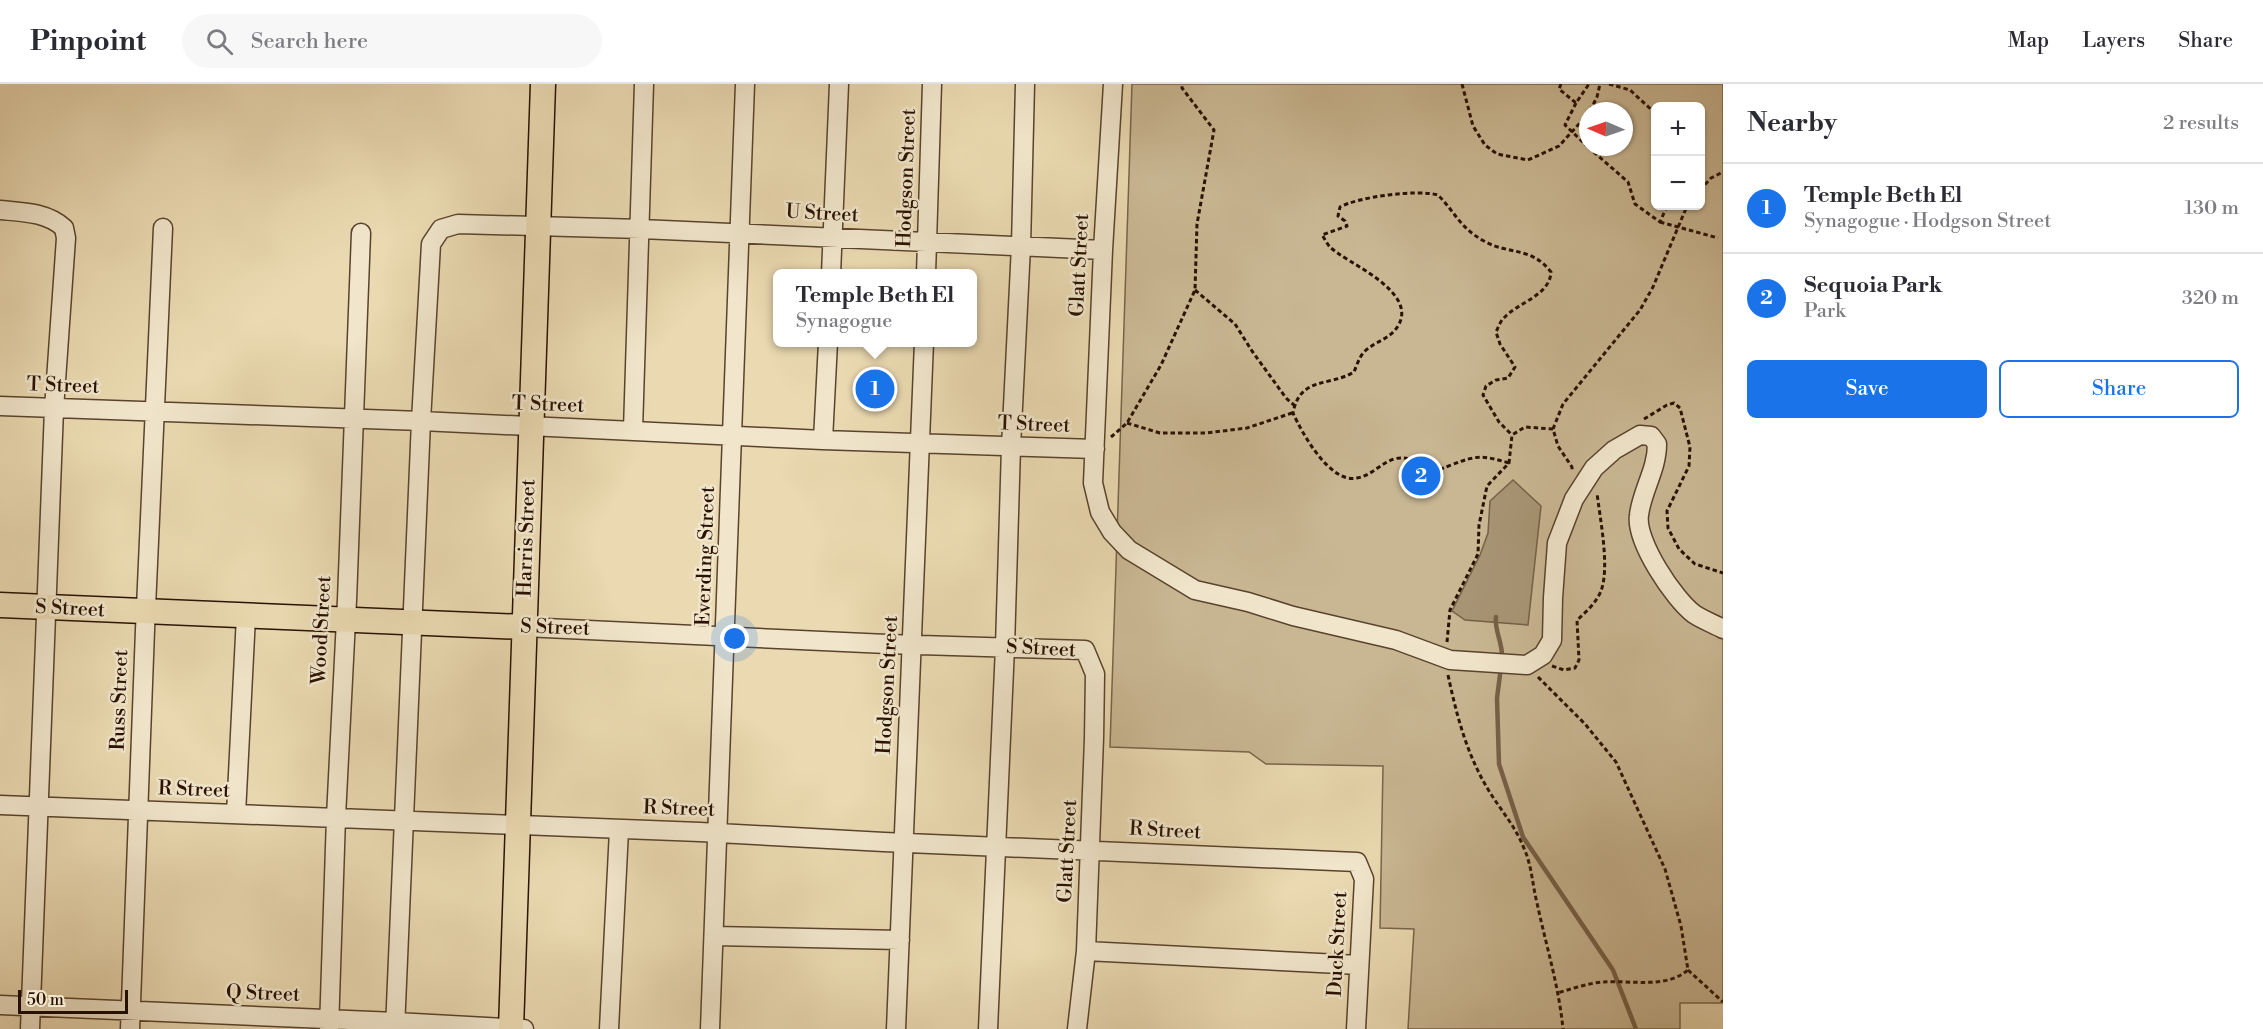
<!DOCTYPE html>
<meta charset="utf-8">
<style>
:root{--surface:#fff;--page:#f7f7f7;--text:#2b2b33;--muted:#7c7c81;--line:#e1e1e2;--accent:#1a73e8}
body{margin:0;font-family:"Libre Bodoni",serif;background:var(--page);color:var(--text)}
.controls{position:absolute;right:18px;top:18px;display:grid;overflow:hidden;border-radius:9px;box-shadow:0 2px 4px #0004}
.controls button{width:54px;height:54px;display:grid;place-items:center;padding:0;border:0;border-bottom:2px solid var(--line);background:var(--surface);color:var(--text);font:30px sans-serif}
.compass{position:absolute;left:1579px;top:18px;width:54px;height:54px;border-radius:50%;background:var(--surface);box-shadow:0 2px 4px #0004;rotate:272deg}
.scale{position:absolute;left:18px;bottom:15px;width:110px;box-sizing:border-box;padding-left:6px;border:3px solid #291101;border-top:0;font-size:16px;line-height:21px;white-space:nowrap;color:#291101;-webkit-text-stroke:4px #f1e6cc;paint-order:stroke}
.you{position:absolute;left:735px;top:555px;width:21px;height:21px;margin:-15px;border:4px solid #fff;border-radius:50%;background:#1a73e8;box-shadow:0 0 0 9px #1a73e833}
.badge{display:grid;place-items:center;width:39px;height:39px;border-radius:50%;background:var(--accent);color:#fff;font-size:20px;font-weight:700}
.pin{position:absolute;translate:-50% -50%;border:3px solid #fff;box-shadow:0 2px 6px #0006}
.popup{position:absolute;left:773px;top:185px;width:204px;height:78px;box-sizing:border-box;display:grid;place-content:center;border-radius:9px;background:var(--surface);filter:drop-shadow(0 2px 4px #0005);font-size:20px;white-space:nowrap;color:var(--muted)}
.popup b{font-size:22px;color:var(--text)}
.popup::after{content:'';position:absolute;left:50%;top:100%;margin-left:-12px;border:12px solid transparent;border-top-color:var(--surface)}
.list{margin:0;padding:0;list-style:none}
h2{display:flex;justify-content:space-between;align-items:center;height:78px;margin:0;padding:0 24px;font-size:26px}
h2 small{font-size:20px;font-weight:400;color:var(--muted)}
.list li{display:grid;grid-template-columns:39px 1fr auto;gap:18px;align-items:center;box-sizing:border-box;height:90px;padding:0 24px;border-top:2px solid var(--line)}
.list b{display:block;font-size:22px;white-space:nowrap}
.list p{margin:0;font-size:20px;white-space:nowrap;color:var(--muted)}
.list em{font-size:20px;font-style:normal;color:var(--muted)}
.actions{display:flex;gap:12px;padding:18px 24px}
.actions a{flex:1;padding:14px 0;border:2px solid var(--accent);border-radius:9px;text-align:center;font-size:21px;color:var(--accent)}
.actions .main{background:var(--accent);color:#fff}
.icon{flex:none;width:33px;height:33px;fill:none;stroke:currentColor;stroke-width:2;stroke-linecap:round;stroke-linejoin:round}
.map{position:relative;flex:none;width:1723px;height:945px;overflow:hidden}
header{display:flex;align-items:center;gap:36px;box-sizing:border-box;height:84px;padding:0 30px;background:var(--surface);border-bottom:2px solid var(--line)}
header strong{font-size:28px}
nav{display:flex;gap:33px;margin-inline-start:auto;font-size:21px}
.search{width:420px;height:54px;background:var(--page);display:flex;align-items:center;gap:15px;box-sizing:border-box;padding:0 21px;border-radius:33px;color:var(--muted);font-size:22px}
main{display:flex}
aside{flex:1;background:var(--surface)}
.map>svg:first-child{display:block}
.green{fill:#c9b793;stroke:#79644a;stroke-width:1.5;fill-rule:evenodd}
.water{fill:#a89575;stroke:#756047;stroke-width:1.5}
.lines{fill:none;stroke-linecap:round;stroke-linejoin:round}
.stream{stroke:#756047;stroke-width:4.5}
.minor-casing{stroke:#59432d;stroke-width:21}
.major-casing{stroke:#291101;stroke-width:27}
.path{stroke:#291101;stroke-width:3;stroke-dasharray:4.5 3;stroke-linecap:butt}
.minor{stroke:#f1e6cc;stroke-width:18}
.major{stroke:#ead9b1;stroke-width:24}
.path-bridge{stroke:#291101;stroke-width:3;stroke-dasharray:4.5 3;stroke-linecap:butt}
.labels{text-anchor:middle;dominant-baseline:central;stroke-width:5;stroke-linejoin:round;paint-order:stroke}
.street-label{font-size:20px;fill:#291101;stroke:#f1e6cc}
</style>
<header>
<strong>Pinpoint</strong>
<div class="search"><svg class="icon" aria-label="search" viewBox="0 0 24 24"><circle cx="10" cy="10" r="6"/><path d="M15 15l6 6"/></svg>Search here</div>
<nav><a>Map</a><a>Layers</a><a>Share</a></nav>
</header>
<main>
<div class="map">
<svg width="1723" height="945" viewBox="0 0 1723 945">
<rect width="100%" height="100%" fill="#ead9b1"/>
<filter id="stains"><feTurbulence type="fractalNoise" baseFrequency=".00333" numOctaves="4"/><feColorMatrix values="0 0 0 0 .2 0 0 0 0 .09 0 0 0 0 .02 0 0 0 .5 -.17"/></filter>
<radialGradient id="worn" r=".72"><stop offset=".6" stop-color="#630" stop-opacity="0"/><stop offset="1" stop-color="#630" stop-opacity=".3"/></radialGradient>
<path class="green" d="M1132 0H1723V919H1680V945H1408L1414 845 1380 844 1383 682 1266 680 1249 668 1110 663ZM1656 22H1700V122H1656ZM1588 27H1624V63H1588Z"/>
<path class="water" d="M1513 396 1541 422 1528 541 1465 536 1452 527 1480 471 1488 449 1490 417Z"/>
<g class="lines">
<path class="stream" d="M1496 533C1494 546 1503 559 1502 574
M1501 583 1497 614 1499 680 1523 753 1613 886 1636 945"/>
<g class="minor-casing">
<path id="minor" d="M1113 0 1103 166 1093 399 1100 428 1112 448 1129 466 1195 506 1248 518 1293 532 1396 556 1450 576 1527 581 1543 571 1552 556 1553 514 1557 459 1574 415 1594 384 1614 366 1640 351 1651 352 1657 360C1657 386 1642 406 1639 431 1635 457 1674 515 1694 530 1703 536 1714 540 1723 545
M0 126C22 128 47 128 64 144L66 154 54 325 30 945
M831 190 839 0
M926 190 932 0
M0 322 421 337 823 356 1095 365
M633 346 644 0
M823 356 828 258
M524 543 887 560 1085 566 1095 590 1094 654 1086 867 1077 945
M0 721 700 748 884 758 1357 778 1364 795 1356 945
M236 730 246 532
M714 852 900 856
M1086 867 1359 881
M0 921 396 938 524 945
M130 945 145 546 163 144
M329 945 336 733 347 516 361 149
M395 945 421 337 431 160 441 145 458 140 641 145 1103 166
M609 945 619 746
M710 945 745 0
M896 945 924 258
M988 945 1005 563 1011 363 1021 162 1025 0"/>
</g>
<g class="major-casing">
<path id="major" d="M0 521 524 543
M511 945 543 0"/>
</g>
<path class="path" d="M1462 0 1473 42 1485 61 1497 70 1528 76 1559 62 1588 30
M1561 0 1559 5 1576 19 1589 0
M1609 0 1630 6 1656 30
M1590 27 1597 13 1600 0
M1588 63 1628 98 1635 120 1660 138 1667 122
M1700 106 1711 94 1723 88
M1195 206 1235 240 1252 267 1286 314 1294 321
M1644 335 1667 321 1674 319 1680 324 1690 363 1689 382 1667 427 1668 444 1679 465 1695 480 1723 489
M1127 339 1160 349H1206L1247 344 1292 329
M1553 345 1563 320 1640 226 1653 203 1687 122
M1111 353 1127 339 1161 281 1195 206 1197 140 1214 46 1182 4V0
M1509 379C1482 371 1477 371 1451 381 1446 383 1443 385 1438 385 1422 384 1411 370 1394 375 1381 379 1371 392 1357 394 1330 400 1302 349 1293 329 1300 292 1329 303 1354 288 1357 281 1359 273 1365 267 1376 257 1390 255 1398 242 1419 207 1346 179 1330 163 1327 160 1325 155 1322 151L1347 142 1345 137 1338 132 1340 123C1358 113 1417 105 1438 111 1455 128 1460 144 1484 157 1508 171 1531 162 1551 188 1550 212 1516 219 1503 235 1500 238 1498 244 1496 248L1500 260 1515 283 1508 294 1496 296 1486 302 1483 311 1499 338 1512 351
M1447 558 1450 526 1478 470 1479 441 1487 402 1509 379 1512 351 1525 343 1553 345 1558 362 1572 383V388
M1552 582 1564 586 1575 584 1579 576 1577 536C1586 528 1596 519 1601 507 1610 483 1600 435 1597 409
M1448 591C1457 633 1467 671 1489 707 1500 725 1515 742 1523 762 1532 781 1532 799 1537 819 1546 861 1559 903 1563 945
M1538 593 1585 640 1616 678 1665 785 1681 842 1688 886C1666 905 1631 896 1603 898 1588 899 1572 905 1557 909
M1688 886 1723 918"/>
<use href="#minor" class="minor"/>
<use href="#major" class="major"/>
<path class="path-bridge" d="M1576 19 1565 41 1588 63
M1660 138 1718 154"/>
</g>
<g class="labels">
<g class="street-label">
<text transform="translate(907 94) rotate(-88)">Hodgson Street</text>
<text transform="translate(822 130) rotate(3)">U Street</text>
<text transform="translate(1080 181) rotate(-87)">Glatt Street</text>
<text transform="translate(63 302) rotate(2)">T Street</text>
<text transform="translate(548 321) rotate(2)">T Street</text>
<text transform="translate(1034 341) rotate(2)">T Street</text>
<text transform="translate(527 454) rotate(-88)">Harris Street</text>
<text transform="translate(706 472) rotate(-88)">Everding Street</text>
<text transform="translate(70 525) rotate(3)">S Street</text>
<text transform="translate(555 544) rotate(2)">S Street</text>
<text transform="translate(322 546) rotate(-87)">Wood Street</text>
<text transform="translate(1041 565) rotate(3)">S Street</text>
<text transform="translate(888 601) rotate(-87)">Hodgson Street</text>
<text transform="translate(120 616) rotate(-88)">Russ Street</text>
<text transform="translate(194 706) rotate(2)">R Street</text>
<text transform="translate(679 725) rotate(2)">R Street</text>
<text transform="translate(1165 747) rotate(3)">R Street</text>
<text transform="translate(1068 767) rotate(-87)">Glatt Street</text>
<text transform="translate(1338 860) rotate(-87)">Duck Street</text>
<text transform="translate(263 910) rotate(2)">Q Street</text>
</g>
</g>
<rect width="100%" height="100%" filter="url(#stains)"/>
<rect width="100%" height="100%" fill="url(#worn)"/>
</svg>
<div class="controls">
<button>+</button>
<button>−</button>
</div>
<svg class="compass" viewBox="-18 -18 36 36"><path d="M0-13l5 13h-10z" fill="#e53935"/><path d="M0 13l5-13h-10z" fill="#7c7c81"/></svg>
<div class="scale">50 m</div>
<div class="you"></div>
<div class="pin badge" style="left:875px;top:305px">1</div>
<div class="popup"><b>Temple Beth El</b>Synagogue</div>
<div class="pin badge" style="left:1421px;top:392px">2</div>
</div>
<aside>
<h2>Nearby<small>2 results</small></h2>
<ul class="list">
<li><span class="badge">1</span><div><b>Temple Beth El</b><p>Synagogue · Hodgson Street</p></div><em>130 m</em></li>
<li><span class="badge">2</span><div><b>Sequoia Park</b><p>Park</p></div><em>320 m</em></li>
</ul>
<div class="actions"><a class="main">Save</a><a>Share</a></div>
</aside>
</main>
